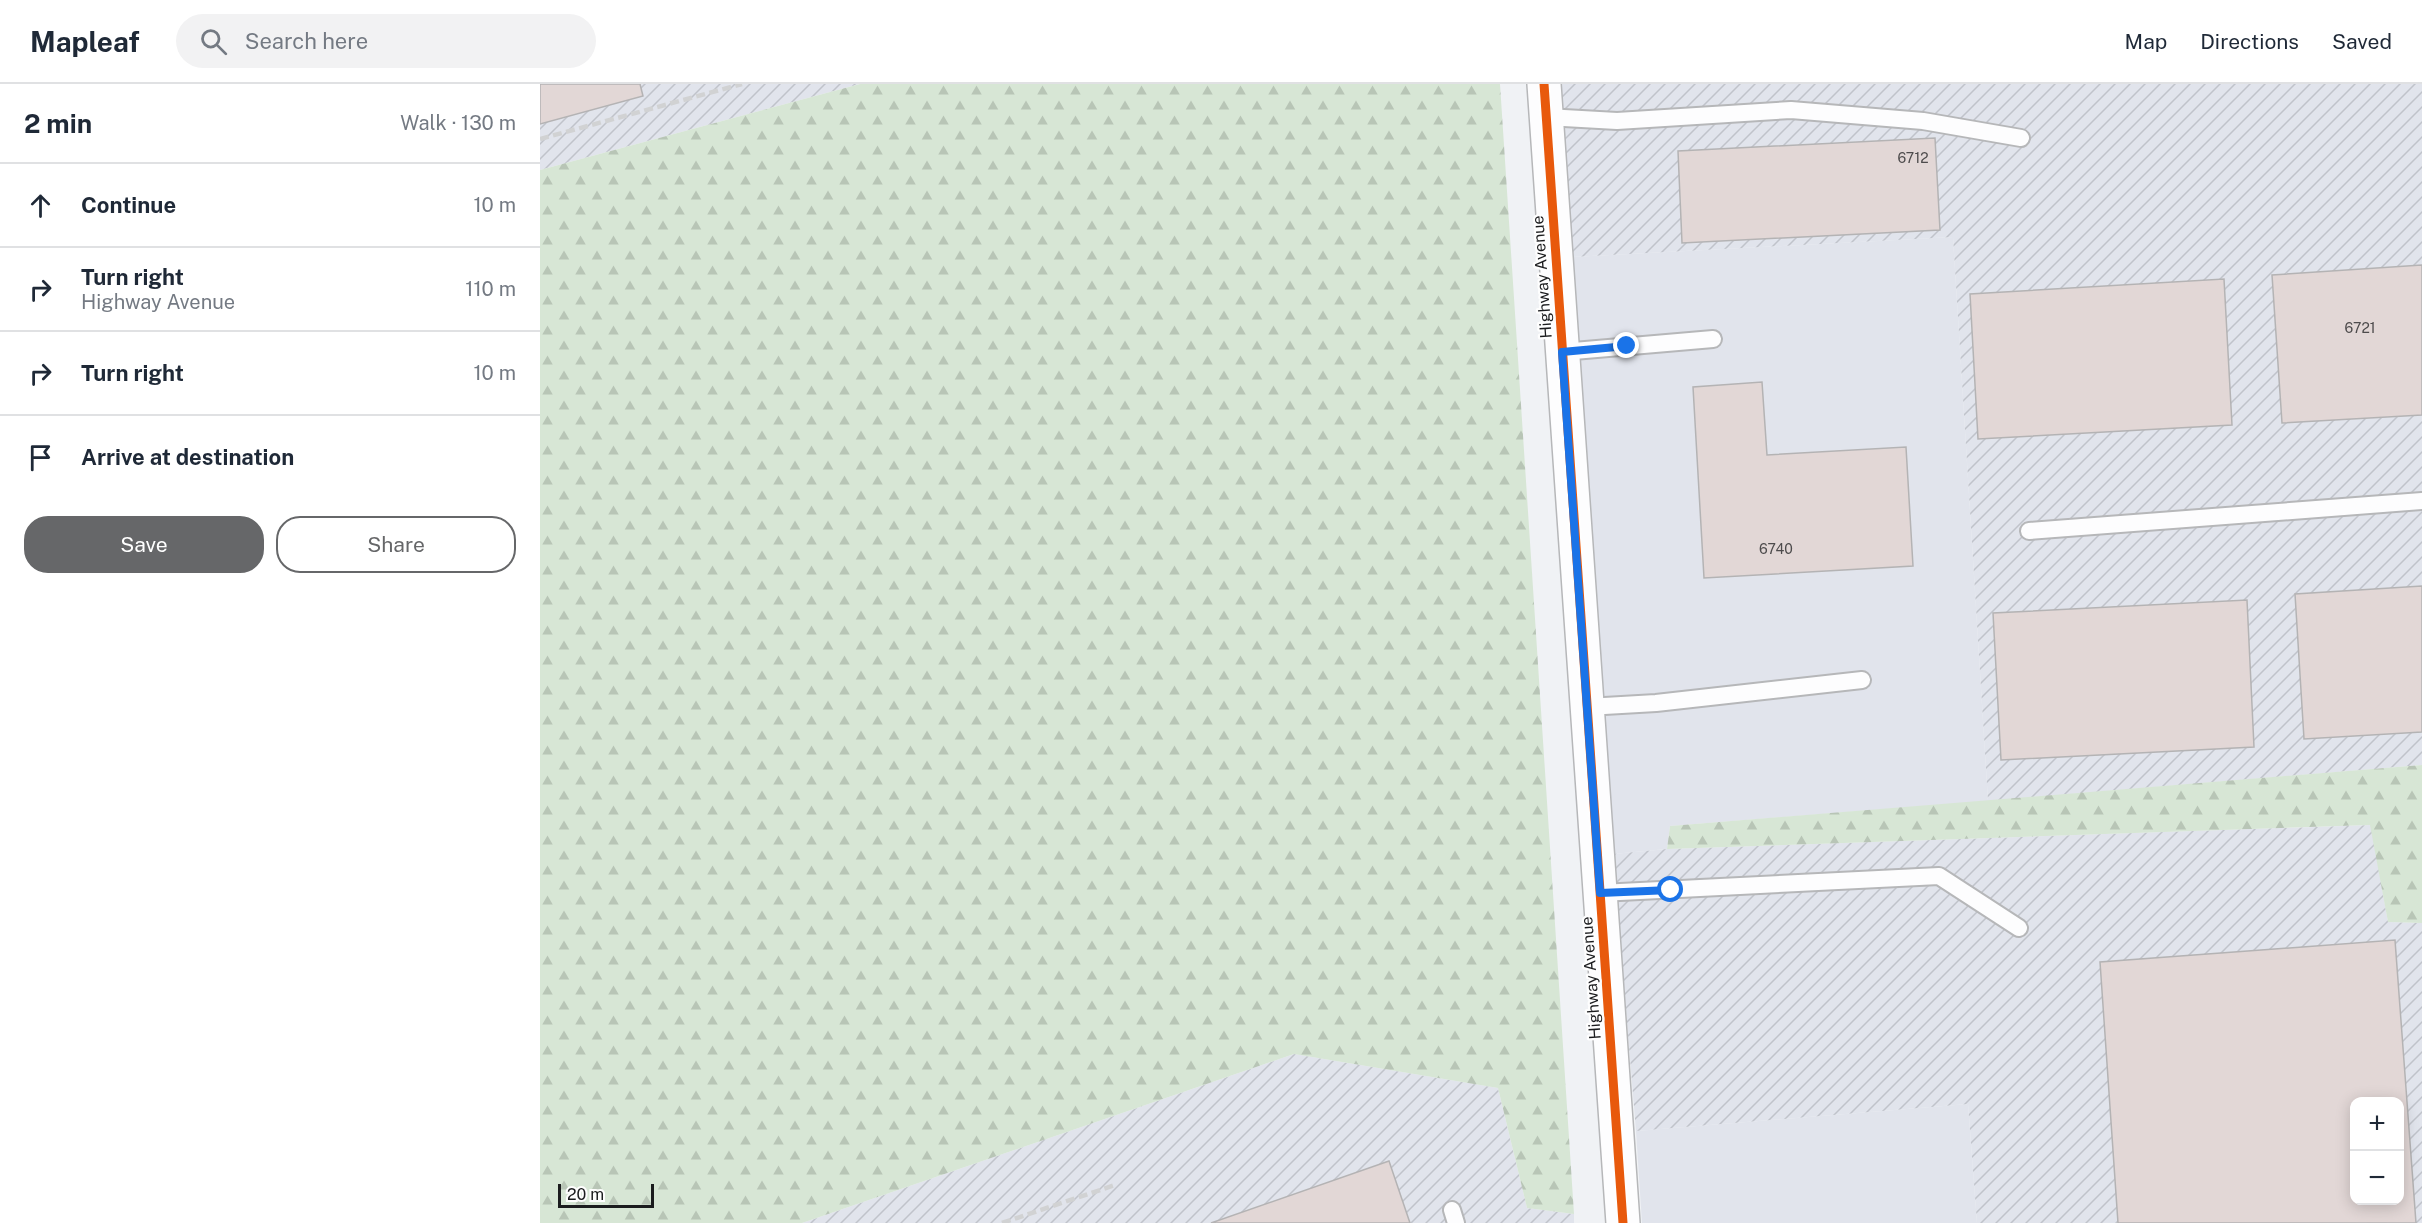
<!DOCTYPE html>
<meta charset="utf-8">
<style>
:root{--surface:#fff;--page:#f2f2f3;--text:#1f2937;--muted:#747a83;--line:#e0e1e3;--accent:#666769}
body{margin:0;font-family:"Public Sans",sans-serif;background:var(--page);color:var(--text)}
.controls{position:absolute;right:18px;bottom:18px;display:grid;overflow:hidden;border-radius:12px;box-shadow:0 3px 15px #0003}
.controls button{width:54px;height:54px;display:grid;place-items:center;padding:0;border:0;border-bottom:2px solid var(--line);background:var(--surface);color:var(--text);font:30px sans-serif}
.scale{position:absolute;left:18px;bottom:15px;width:96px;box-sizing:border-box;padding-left:6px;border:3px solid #1b1c1e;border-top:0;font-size:16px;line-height:21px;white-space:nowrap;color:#1b1c1e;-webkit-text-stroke:4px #fefefe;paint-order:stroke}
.stop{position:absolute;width:18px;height:18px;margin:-14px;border:4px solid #1a73e8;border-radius:50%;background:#fff}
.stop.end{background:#1a73e8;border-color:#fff;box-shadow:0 2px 6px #0008}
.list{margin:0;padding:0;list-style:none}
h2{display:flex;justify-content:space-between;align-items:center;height:78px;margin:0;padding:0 24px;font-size:26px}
h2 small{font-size:20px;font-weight:400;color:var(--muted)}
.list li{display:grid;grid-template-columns:39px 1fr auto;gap:18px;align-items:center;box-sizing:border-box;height:84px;padding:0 24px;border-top:2px solid var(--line)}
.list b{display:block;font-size:22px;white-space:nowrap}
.list p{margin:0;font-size:20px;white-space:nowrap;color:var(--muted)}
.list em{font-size:20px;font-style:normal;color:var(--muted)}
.actions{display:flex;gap:12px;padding:18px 24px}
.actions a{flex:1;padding:14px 0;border:2px solid var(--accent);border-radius:24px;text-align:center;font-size:21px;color:var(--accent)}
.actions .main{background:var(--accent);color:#fff}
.icon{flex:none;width:33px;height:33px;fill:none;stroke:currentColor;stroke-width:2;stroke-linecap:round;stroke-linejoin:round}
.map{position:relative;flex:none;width:1882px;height:1139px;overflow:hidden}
header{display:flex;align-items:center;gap:36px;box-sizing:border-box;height:84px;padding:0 30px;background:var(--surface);border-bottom:2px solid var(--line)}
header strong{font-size:28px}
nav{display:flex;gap:33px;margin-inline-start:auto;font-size:21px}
.search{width:420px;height:54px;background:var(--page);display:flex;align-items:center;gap:15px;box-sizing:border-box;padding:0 21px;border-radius:33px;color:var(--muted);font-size:22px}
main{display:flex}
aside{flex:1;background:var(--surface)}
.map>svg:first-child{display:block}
.built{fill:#e1e4ec}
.industrial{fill:url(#industrial-furrows);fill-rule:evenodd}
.forest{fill:url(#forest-firs)}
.building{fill:#e2d7d6;stroke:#b4b3b4;stroke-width:1.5;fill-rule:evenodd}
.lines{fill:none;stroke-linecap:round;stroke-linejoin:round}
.lane-casing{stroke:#b6b7b9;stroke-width:20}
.street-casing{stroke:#b6b7b9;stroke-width:36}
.lane{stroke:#fdfdfe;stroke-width:16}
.street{stroke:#fdfdfe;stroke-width:33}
.rail{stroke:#d1d2d3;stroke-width:4.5;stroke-dasharray:9 4.5;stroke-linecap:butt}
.cycleway-casing{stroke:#fefefe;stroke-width:13}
.cycleway{stroke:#e8590c;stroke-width:9}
.route{stroke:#1a73e8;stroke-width:8}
.labels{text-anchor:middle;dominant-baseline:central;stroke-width:4.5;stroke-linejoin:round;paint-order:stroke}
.number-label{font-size:14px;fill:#4d4b4c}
.street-label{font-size:16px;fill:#1b1c1e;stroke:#fefefe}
</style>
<header>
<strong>Mapleaf</strong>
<div class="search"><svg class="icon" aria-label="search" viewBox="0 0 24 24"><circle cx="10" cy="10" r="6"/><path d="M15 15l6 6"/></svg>Search here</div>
<nav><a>Map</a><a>Directions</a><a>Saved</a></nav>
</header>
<main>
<aside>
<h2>2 min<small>Walk · 130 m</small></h2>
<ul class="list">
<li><svg class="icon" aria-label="ahead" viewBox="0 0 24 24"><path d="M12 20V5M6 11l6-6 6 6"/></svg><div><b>Continue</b></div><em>10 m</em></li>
<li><svg class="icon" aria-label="right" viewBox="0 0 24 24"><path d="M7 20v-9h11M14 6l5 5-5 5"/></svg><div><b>Turn right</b><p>Highway Avenue</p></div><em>110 m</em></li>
<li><svg class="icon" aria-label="right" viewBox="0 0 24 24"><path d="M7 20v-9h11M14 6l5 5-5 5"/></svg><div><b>Turn right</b></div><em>10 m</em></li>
<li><svg class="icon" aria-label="arrive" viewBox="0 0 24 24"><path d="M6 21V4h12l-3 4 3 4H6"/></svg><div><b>Arrive at destination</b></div></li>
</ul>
<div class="actions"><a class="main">Save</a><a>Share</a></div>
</aside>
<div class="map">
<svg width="1882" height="1139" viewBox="0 0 1882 1139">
<defs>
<pattern id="industrial-furrows" width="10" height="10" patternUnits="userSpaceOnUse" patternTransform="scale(1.5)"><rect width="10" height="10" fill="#e1e4ec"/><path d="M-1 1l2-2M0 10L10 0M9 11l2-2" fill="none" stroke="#c0c3ca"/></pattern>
<pattern id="forest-firs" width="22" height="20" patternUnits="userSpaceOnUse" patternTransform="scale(1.5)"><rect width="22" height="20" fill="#d7e6d5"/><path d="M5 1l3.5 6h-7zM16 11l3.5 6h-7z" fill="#b8c5b6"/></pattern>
</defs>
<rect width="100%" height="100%" fill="#f0f2f5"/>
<path class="built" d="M1413 153 1448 717 1130 742 1127 765 1073 770 1032 173Z
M1428 1020 1437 1139H1102L1096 1047Z"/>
<path class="industrial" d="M0 0H320L0 86Z
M1020 0H1882V681L1448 717 1413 153 1032 173Z
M1831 741 1848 838 1882 839V1139H1437L1428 1020 1096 1047 1073 770 1127 765ZM1814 1018H1860V1116H1814Z
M754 970 958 1004 987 1124 1034 1130V1139H262Z"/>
<path class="forest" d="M320 0H960L1034 1130 987 1124 958 1004 754 970 262 1139H0V86Z
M1882 681V839L1848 838 1830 741 1127 765 1130 742Z"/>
<path class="building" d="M0 0H100L103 12 0 40Z
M1395 54 1400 146 1142 159 1138 67Z
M1882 181V331L1742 339 1732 191Z
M1684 195 1692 341 1438 355 1430 210Z
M1222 298 1227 371 1366 363 1373 482 1164 494 1153 303Z
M1882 502V648L1764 655 1755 510Z
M1707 516 1714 663 1461 676 1453 529Z
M1855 856 1876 1139H1578L1560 878ZM1814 1018H1860V1116H1814Z
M849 1077 870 1139H671Z"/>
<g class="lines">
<g class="lane-casing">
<path id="lane" d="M1006 33 1077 37 1251 26 1383 37 1481 54
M1022 268 1173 255
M1489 447 1882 417
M1047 623 1116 619 1322 596
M1060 809 1399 792 1479 844
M912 1126 916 1139"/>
</g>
<g class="street-casing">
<path id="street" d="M1004 0 1083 1139"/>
</g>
<use href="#lane" class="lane"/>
<use href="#street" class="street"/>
<path class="rail" d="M0 55 202 0
M462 1139 575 1101"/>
<g class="cycleway-casing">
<path id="cycleway" d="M1004 0 1083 1139"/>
</g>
<use href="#cycleway" class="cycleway"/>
</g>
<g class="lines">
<path class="route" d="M1087 262 1022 268 1060 809 1131 806"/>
</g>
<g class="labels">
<g class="number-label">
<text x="1373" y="74">6712</text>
<text x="1820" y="244">6721</text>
<text x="1236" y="465">6740</text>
</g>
<g class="street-label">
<text transform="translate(1002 193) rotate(-94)">Highway Avenue</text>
<text transform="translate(1051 894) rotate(-94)">Highway Avenue</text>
</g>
</g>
</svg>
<div class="controls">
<button>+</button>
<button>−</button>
</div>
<div class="scale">20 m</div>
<div class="stop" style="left:1131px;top:806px"></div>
<div class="stop end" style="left:1087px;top:262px"></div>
</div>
</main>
